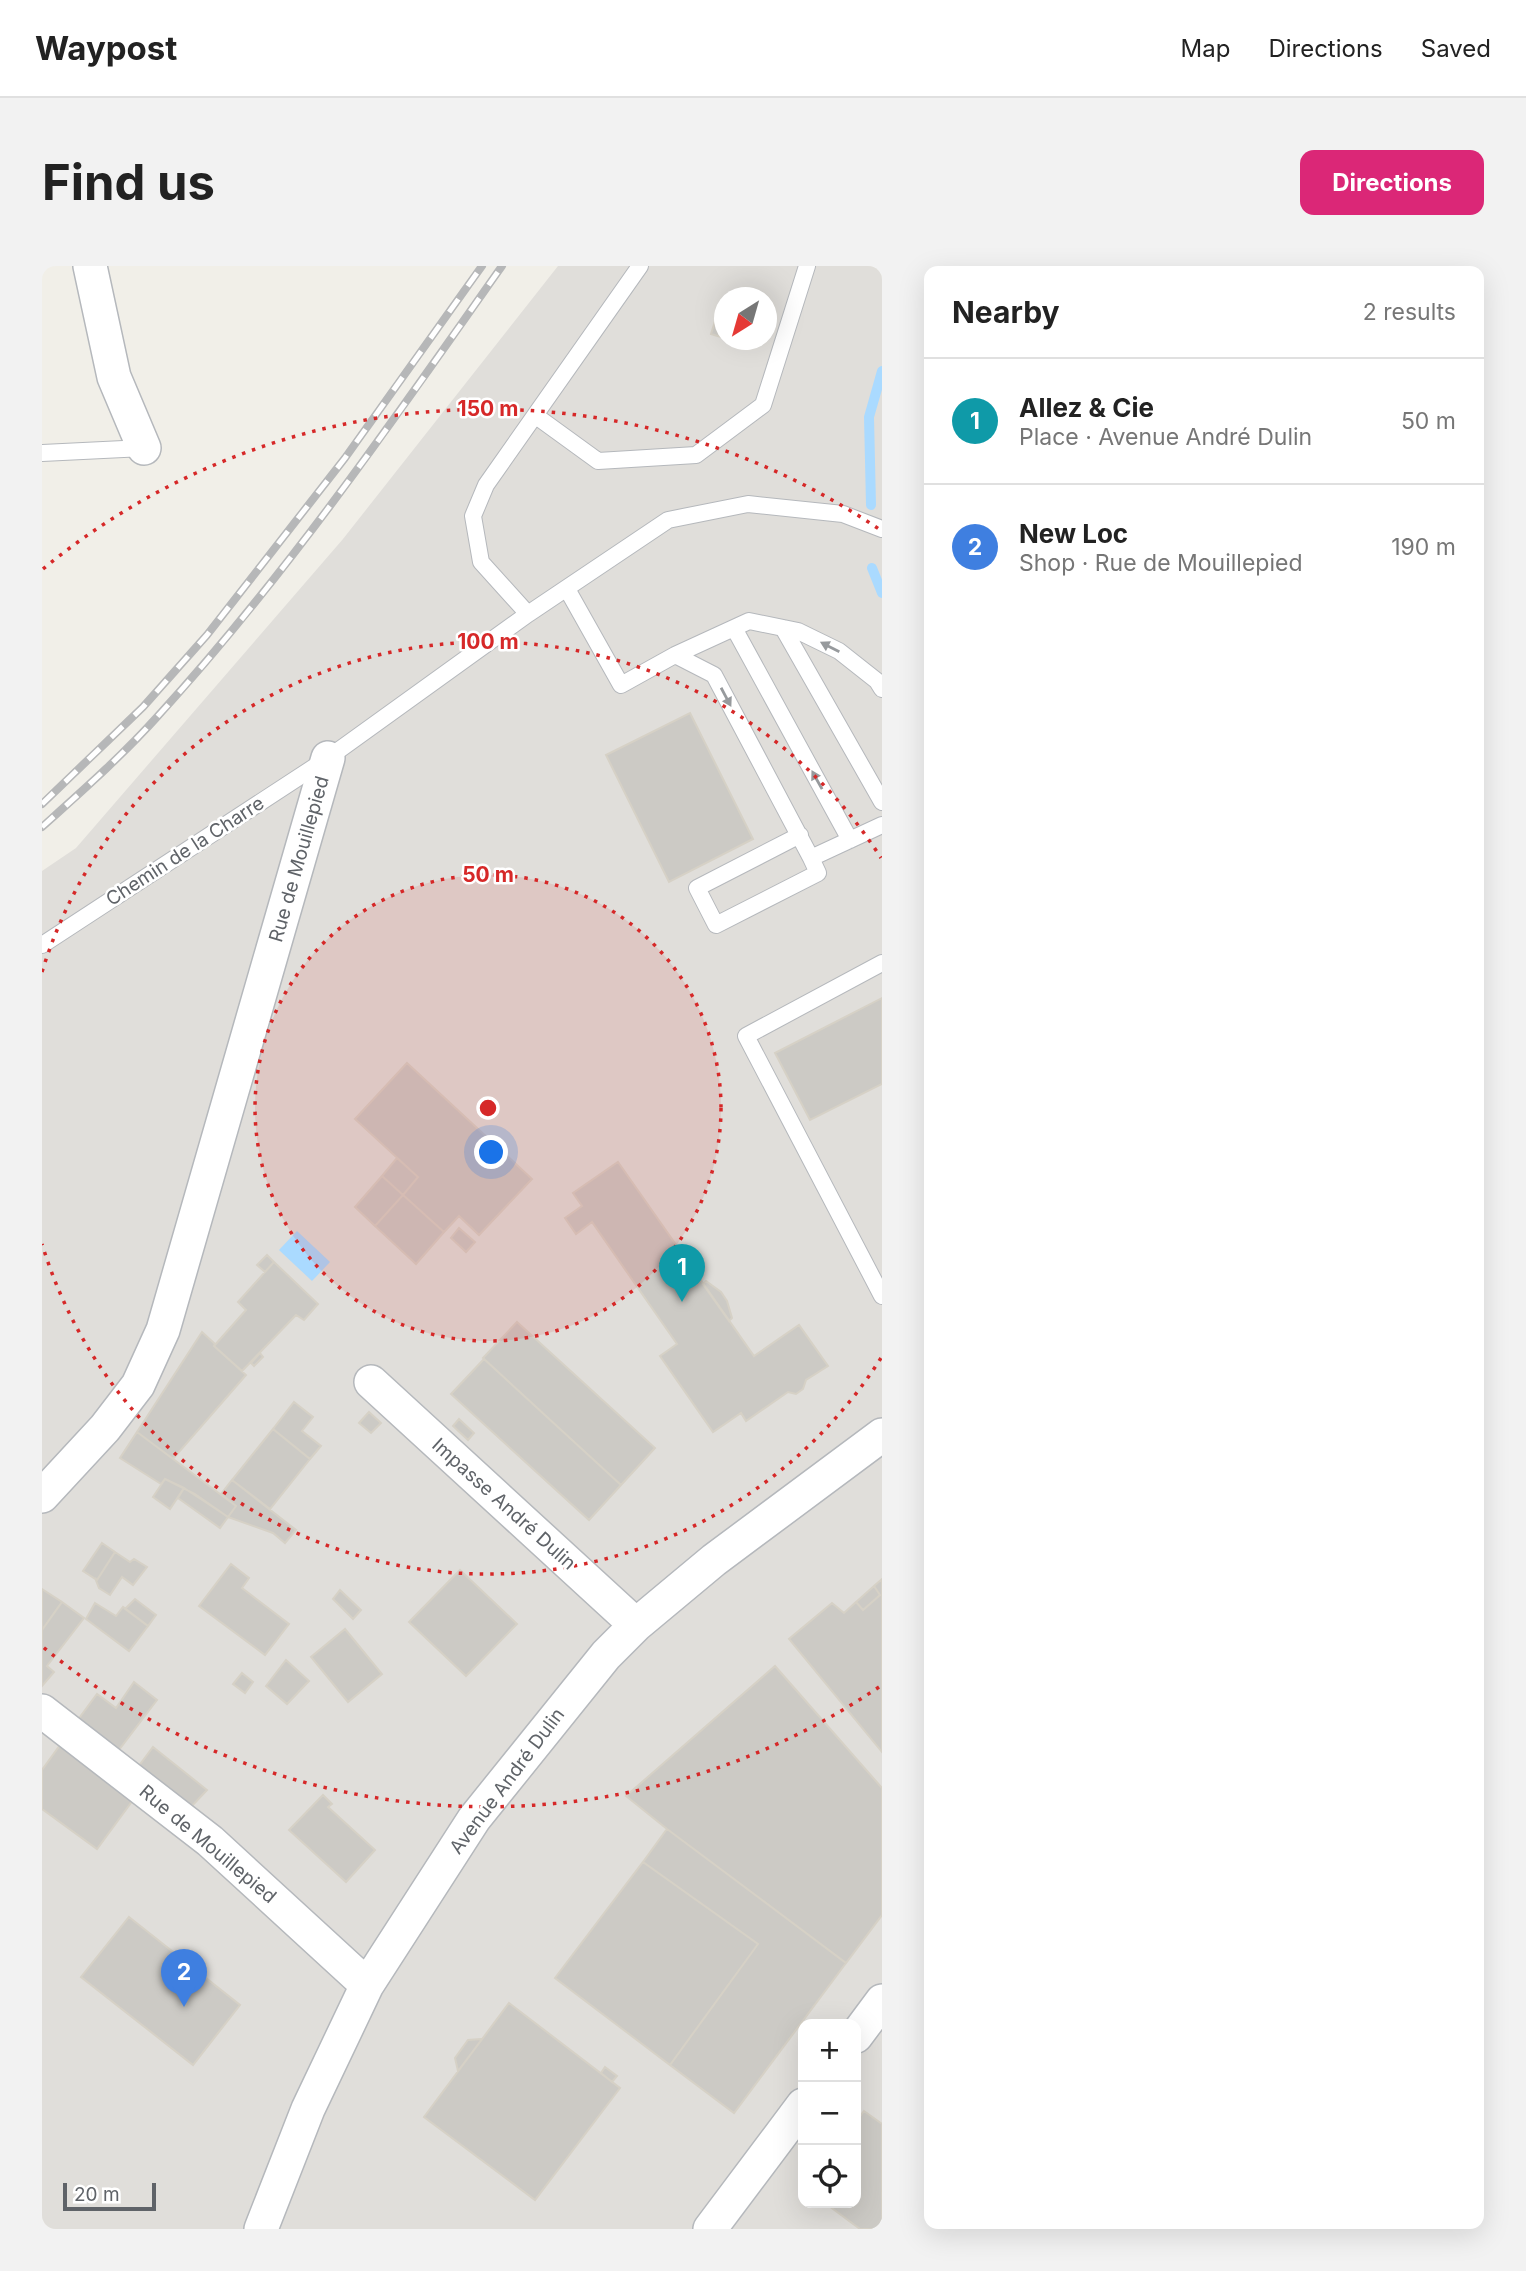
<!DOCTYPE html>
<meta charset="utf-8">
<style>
:root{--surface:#fff;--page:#f2f2f2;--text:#222;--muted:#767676;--line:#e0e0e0;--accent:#db2777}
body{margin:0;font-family:Inter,sans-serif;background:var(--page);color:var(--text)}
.controls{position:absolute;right:21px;bottom:21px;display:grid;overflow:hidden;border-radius:14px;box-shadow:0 7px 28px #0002}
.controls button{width:63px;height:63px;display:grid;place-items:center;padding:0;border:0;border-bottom:2px solid var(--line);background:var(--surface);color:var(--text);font:35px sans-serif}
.compass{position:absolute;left:672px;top:21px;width:63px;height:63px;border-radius:50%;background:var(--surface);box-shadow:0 7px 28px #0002;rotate:217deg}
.scale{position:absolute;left:21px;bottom:18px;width:93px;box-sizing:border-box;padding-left:7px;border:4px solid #5f6368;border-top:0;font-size:19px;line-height:24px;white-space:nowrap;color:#5f6368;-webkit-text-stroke:5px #fff;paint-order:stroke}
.you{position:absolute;left:450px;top:887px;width:24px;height:24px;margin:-18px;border:5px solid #fff;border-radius:50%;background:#1a73e8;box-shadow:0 0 0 10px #1a73e833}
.badge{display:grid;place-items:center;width:46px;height:46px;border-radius:50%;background:var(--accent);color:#fff;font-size:23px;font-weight:700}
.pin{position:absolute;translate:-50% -58px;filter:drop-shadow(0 2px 4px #0008)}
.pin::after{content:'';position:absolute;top:37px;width:24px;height:21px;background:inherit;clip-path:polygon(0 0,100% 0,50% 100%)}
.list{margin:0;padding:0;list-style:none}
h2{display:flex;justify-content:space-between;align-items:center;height:91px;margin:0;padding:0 28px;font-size:30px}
h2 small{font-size:23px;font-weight:400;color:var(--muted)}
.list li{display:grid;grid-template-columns:46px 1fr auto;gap:21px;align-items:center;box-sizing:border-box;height:126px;padding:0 28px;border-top:2px solid var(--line)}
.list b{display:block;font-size:26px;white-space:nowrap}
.list p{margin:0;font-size:23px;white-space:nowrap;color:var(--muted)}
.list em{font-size:23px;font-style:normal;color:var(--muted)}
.icon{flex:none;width:38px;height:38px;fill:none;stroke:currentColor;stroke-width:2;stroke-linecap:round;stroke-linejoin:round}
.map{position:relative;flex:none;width:840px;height:1963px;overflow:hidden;border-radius:14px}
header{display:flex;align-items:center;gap:42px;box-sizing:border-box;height:98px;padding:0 35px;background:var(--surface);border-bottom:2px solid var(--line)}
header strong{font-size:33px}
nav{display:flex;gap:38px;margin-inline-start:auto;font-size:24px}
.intro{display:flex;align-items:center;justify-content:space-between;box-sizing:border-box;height:168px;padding:0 42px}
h1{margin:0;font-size:49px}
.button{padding:18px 32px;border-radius:14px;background:var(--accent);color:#fff;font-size:24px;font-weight:700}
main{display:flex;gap:42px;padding:0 42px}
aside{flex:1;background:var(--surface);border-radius:14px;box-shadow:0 7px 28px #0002}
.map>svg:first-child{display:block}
.industrial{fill:#e0deda;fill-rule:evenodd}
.water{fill:#aadaff}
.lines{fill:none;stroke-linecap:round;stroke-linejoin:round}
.stream{stroke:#aadaff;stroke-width:10}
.building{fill:#cccac5;stroke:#d6d1c6;stroke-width:2}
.service-casing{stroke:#b5b8bc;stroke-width:18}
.minor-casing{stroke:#b5b8bc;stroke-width:36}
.service{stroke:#fff;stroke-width:16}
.minor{stroke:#fff;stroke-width:33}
.rail-casing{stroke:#b6b7b8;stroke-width:8}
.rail{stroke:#fff;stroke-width:5;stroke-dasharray:16;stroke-linecap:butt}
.oneway{fill:#979a9d}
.ring{fill:none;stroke:#d62828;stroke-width:3.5;stroke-dasharray:3.5 7}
.labels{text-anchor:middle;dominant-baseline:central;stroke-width:5;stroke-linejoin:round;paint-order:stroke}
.street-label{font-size:19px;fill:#5f6368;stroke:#fff}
.centre{fill:#d62828;stroke:#fff;stroke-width:3.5}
.ring-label{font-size:21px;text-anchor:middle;font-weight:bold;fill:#d62828;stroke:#fff;stroke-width:5;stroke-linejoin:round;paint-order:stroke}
</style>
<header>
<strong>Waypost</strong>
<nav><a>Map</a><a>Directions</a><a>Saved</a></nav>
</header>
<div class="intro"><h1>Find us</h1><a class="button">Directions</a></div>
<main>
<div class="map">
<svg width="840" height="1963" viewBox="0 0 840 1963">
<rect width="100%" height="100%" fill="#f1efe8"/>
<path class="industrial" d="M516 0H840V1963H0V605L34 582 301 273ZM682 32H724V74H682ZM761 1758H814V1937H761Z"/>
<path class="water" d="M255 965 288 996 270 1015 237 984Z"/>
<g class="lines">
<path class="stream" d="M829 239 827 151 840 105
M830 302 840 327"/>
</g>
<path class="building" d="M678 39 682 40V72L669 68Z
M686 74H710L708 80Z
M648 447 711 573 627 616 564 489Z
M840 732V818L768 854 733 787Z
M365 797 490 913 437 969 417 950 402 966 361 929 376 911 313 853Z
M355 892 376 911 361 929 340 910Z
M576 896 712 1090 757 1059 786 1100 764 1114 761 1123 754 1128 746 1126 704 1155 699 1147 671 1166 618 1090 635 1078 550 956 534 968 523 952 540 940 531 927Z
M340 910 361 929 333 960 313 941Z
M361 929 402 966 374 998 333 960Z
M417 962 433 976 424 986 409 972Z
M225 989 232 996 223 1006 215 999Z
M232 996 276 1038 262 1054 254 1049 200 1105 172 1080 204 1044 196 1036Z
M664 1015 679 1026 685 1035 690 1052 687 1055 661 1018Z
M475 1056 613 1182 579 1219 441 1092Z
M160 1066 173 1078 172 1080 204 1109 131 1193 95 1166Z
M218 1087 221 1091 212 1100 209 1097Z
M442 1093 579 1219 547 1254 409 1128Z
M252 1136 271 1151 260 1165 279 1180 268 1193 231 1163Z
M327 1146 339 1157 329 1167 317 1157Z
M417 1153 432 1167 426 1174 411 1160Z
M231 1163 268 1193 228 1243 190 1214Z
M95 1166 194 1240 186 1251 153 1228 123 1213 119 1218 78 1192Z
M123 1213 142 1222 128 1243 111 1231Z
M190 1214 254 1264 243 1277 231 1267 186 1251 194 1240 179 1228Z
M142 1222 186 1251 178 1262 136 1232Z
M60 1277 73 1286 55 1314 41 1305Z
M73 1286 88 1296 92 1293 105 1301 91 1319 80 1311 68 1329 57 1322 53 1312 55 1314Z
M189 1298 207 1312 200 1322 247 1358 223 1389 157 1340Z
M418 1304 475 1358 424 1410 367 1356Z
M840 1313V1486L747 1373 790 1337 802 1347 814 1336 821 1344 838 1329 832 1320Z
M832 1320 838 1329 821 1344 814 1336Z
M0 1323 20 1336 0 1364Z
M298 1324 319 1344 311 1353 291 1333Z
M93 1333 114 1349 106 1360 83 1343Z
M20 1336 42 1352 5 1400 12 1406 0 1420V1364Z
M53 1337 74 1350 81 1341 106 1360 87 1385 44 1353Z
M303 1363 340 1408 306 1436 269 1391Z
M244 1394 267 1415 245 1438 224 1420Z
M733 1400 840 1522V1649L804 1697 625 1563 584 1530Z
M200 1407 211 1416 203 1427 191 1418Z
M92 1416 115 1434 76 1485 35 1455 55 1428 74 1442Z
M21 1475 94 1530 55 1583 0 1543V1504Z
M111 1481 165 1524 148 1542 96 1501Z
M281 1529 290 1538 286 1541 333 1584 304 1616 247 1564Z
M625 1563 804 1697 692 1847 628 1799 716 1678 601 1596Z
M601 1596 716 1678 628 1799 513 1712Z
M87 1651 198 1739 151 1799 39 1711Z
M467 1737 578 1822 493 1934 382 1851Z
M440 1773 416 1805 413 1792 426 1774Z
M563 1801 575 1810 570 1816 559 1807Z
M822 1845 840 1858V1963H818L783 1937H814V1856Z"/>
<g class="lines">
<g class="service-casing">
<path id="service" d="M494 150 556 195 654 189 721 139 765 0
M0 187 102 182
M525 323 579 419 633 389 707 355 756 365 797 385 835 415 840 423
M486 348 439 296 431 250 444 219 598 0
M692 362 808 574
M741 362 840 536
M633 389 672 409 769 592 840 559
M758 569 655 622 674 659 776 607 769 592
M0 679 286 492 486 348 626 254 706 238 801 248 840 263
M840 697 704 770 840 1030"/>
</g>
<g class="minor-casing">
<path id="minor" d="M48 0 72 111 102 182
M329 1116 594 1359
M0 1230 63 1162 96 1119 121 1064 286 492
M0 1445 168 1575 325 1719
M814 1770 840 1735
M219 1963 266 1843 325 1719 432 1553 564 1389 594 1359 672 1294 840 1169
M668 1963 761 1839"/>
</g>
<use href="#service" class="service"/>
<use href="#minor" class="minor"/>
<g class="rail-casing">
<path id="rail" d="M0 538 101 441 165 369 303 192 440 0
M0 561C39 526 80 490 115 451 243 311 351 155 460 0"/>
</g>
<use href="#rail" class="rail"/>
</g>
<defs><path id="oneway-solid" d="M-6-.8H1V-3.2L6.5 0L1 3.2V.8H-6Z" transform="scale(1.75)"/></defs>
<g class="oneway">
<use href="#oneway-solid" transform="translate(788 381) rotate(-153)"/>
<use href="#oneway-solid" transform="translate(684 431) rotate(62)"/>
<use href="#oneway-solid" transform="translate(775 514) rotate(-119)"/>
</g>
<circle cx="446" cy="842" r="233" fill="#d62828" fill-opacity=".12"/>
<g class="ring">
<circle cx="446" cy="842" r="233"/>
<path d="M839 1092A466 466 0 0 1 0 978M0 706A466 466 0 0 1 839 592"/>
<path d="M837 1421A699 699 0 0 1 1 1381M1 303A699 699 0 0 1 837 263"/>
</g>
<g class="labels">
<g class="street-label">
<text transform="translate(143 585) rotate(-33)">Chemin de la Charre</text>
<text transform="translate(257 593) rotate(-74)">Rue de Mouillepied</text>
<text transform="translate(462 1238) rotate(42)">Impasse André Dulin</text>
<text transform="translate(465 1515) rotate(-53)">Avenue André Dulin</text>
<text transform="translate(166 1578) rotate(40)">Rue de Mouillepied</text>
</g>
</g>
<circle cx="446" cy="842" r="10" class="centre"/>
<g class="ring-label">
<text x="446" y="150">150 m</text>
<text x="446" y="383">100 m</text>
<text x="446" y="616">50 m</text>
</g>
</svg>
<div class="controls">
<button>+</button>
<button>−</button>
<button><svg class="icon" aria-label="locate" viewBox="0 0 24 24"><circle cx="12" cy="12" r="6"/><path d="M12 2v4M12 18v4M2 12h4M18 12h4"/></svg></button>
</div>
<svg class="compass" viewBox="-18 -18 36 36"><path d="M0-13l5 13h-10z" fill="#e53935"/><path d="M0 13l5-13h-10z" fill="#767676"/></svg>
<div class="scale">20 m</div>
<div class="you"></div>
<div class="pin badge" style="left:640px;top:1036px;background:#0f9aa8">1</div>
<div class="pin badge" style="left:142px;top:1741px;background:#3f7fe0">2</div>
</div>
<aside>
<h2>Nearby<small>2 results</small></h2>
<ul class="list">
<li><span class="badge" style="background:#0f9aa8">1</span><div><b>Allez &amp; Cie</b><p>Place · Avenue André Dulin</p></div><em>50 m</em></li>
<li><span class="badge" style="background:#3f7fe0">2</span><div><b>New Loc</b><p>Shop · Rue de Mouillepied</p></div><em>190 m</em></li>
</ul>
</aside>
</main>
